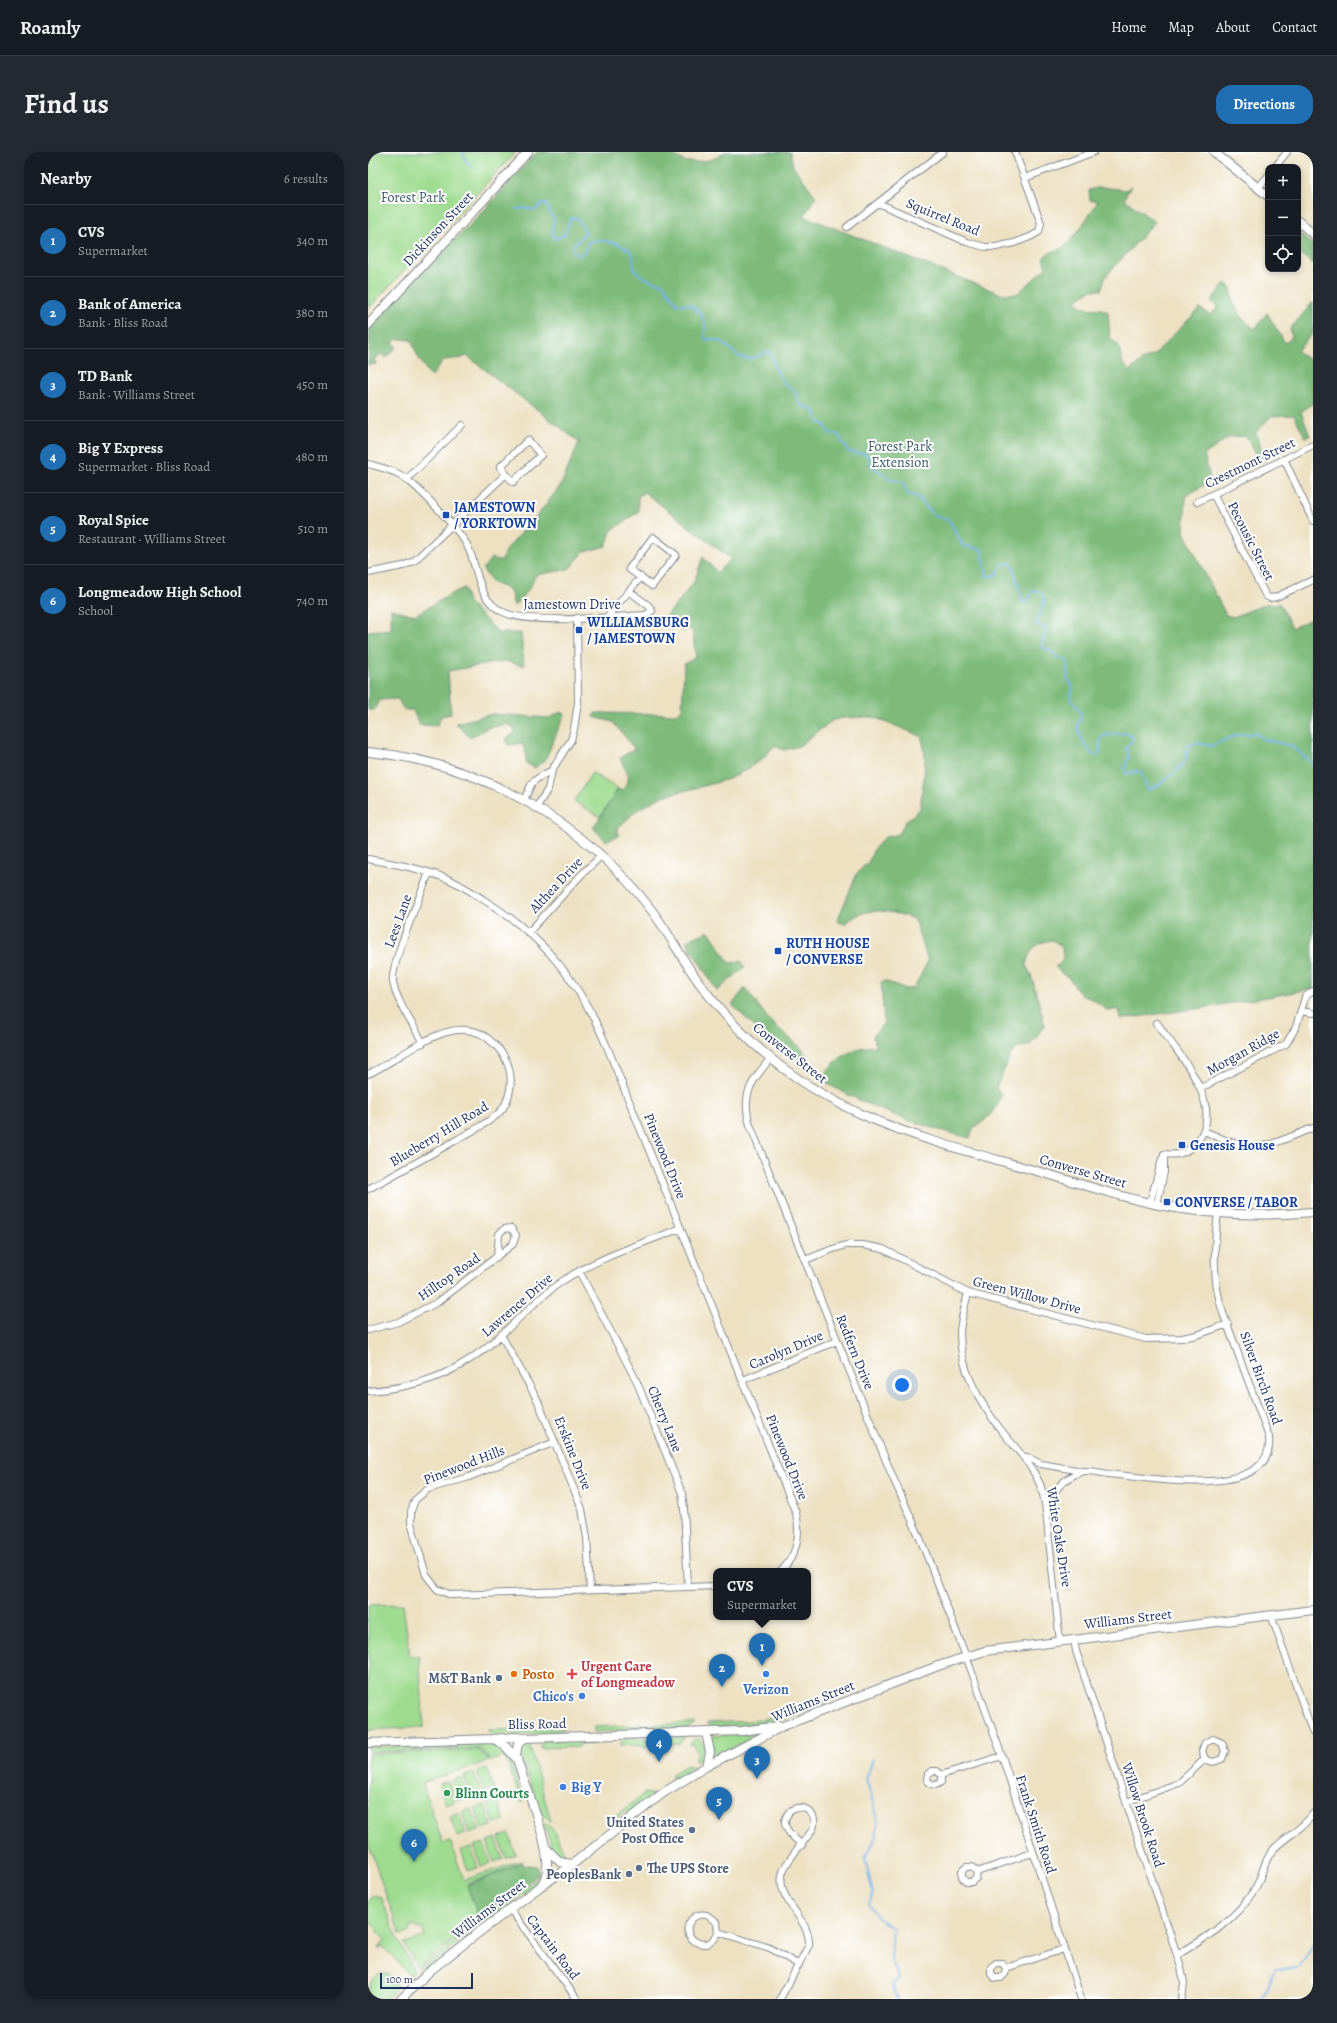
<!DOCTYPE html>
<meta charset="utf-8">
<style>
:root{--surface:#171b24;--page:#242831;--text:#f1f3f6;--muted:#9ea1a6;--line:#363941;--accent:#1f6fb2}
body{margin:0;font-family:Alegreya,serif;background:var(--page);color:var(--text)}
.controls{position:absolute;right:12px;top:12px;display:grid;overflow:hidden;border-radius:8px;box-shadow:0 2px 6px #0003}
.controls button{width:36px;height:36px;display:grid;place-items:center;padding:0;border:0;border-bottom:1px solid var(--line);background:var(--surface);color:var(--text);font:20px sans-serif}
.scale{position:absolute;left:12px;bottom:10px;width:93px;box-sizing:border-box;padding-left:4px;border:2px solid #1b2f5e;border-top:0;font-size:11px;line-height:14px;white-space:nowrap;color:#1b2f5e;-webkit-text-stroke:3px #fff;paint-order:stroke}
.you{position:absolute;left:534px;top:1233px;width:14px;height:14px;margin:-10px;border:3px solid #fff;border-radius:50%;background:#1a73e8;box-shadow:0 0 0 6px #1a73e833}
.badge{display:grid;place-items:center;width:26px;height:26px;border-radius:50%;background:var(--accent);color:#fff;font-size:13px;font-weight:700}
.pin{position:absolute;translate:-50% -33px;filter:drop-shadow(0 1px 2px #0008)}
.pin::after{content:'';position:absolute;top:21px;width:14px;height:12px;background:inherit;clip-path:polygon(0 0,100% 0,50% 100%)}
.popup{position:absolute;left:345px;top:1416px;width:98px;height:52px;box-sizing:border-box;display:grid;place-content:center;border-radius:8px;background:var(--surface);filter:drop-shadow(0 1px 3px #0005);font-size:13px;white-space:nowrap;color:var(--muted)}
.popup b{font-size:15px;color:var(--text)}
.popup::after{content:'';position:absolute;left:50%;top:100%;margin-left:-8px;border:8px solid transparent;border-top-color:var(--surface)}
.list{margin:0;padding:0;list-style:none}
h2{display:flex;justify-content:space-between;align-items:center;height:52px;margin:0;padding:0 16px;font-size:17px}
h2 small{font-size:13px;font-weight:400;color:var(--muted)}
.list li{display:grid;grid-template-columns:26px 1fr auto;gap:12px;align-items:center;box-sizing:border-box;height:72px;padding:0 16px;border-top:1px solid var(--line)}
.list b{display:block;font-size:15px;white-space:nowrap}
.list p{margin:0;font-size:13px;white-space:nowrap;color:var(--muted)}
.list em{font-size:13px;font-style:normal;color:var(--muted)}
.icon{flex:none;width:22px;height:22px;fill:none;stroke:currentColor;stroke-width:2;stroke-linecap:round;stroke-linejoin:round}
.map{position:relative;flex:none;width:945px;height:1847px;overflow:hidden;border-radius:16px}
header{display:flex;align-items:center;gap:24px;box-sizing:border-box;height:56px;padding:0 20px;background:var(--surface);border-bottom:1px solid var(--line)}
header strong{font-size:19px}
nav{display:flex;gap:22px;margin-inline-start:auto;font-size:14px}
.intro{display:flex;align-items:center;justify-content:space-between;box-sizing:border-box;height:96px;padding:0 24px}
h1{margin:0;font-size:28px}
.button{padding:10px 18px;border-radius:16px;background:var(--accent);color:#fff;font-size:14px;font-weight:700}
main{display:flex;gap:24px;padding:0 24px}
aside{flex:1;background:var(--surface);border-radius:16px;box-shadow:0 2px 6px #0003}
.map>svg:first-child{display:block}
.green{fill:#9edb8f;stroke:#5c8576}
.forest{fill:#7ebb7a;stroke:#4c756c}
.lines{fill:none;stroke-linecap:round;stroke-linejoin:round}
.stream{stroke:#77b3e9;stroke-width:2}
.minor-casing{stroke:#848890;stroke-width:8}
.major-casing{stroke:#848890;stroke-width:10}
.minor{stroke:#fff;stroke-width:6}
.major{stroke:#fff;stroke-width:8}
.transit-dot{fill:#1a4fb4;stroke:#fff;stroke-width:1.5}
.food-dot{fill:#e8710a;stroke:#fff;stroke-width:1.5}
.health-dot{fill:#e0444e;stroke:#fff;stroke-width:1.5}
.shop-dot{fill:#3f7fe0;stroke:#fff;stroke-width:1.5}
.service-dot{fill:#5c6f8a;stroke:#fff;stroke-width:1.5}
.leisure-dot{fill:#2e9e5b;stroke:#fff;stroke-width:1.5}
.labels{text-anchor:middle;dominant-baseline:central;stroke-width:4;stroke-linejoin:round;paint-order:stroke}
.park-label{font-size:14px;fill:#3c5a6a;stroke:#fff}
.street-label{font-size:14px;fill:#1b2f5e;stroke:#fff}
.transit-label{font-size:14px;font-weight:bold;fill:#164399;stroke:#fff;text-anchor:start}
.health-label{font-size:14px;font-weight:bold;fill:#be3a42;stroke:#fff;text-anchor:start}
.food-label{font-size:14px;font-weight:bold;fill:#c56008;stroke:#fff;text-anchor:start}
.service-label{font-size:14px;font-weight:bold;fill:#4e5e75;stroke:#fff;text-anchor:end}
.shop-label{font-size:14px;font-weight:bold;fill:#366cbe;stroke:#fff}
.leisure-label{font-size:14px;font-weight:bold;fill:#27864d;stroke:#fff;text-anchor:start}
</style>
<header>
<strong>Roamly</strong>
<nav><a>Home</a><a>Map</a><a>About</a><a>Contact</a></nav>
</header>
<div class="intro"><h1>Find us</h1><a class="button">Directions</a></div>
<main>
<aside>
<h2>Nearby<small>6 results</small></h2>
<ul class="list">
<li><span class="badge">1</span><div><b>CVS</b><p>Supermarket</p></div><em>340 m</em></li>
<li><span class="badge">2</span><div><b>Bank of America</b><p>Bank · Bliss Road</p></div><em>380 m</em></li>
<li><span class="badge">3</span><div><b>TD Bank</b><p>Bank · Williams Street</p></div><em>450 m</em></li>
<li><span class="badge">4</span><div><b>Big Y Express</b><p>Supermarket · Bliss Road</p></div><em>480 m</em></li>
<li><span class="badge">5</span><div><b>Royal Spice</b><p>Restaurant · Williams Street</p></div><em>510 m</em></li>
<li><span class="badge">6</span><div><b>Longmeadow High School</b><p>School</p></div><em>740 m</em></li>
</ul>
</aside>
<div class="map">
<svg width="945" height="1847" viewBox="0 0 945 1847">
<rect width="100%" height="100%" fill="#fff"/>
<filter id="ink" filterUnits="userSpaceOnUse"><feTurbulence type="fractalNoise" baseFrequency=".025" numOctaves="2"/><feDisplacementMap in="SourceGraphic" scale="8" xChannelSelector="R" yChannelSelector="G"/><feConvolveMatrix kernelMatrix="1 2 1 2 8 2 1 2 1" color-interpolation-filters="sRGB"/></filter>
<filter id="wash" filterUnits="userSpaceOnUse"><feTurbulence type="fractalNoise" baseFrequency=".012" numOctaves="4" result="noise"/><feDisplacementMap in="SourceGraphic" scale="16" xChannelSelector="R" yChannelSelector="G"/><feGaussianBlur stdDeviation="0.9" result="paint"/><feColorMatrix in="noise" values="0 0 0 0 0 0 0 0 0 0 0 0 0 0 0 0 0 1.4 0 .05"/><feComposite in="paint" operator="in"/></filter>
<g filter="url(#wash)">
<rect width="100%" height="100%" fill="#ede1c2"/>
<path class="green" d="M0 0H148L0 157Z
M224 621 250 637 232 665 206 649Z
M35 1452 42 1504H51L56 1575 0 1578V1453Z
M456 1548 459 1552 403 1572 345 1575 339 1572V1571L382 1569 410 1565Z
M327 1571 320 1576 226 1580V1575Z
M197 1576 191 1581 124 1583 119 1578Z
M389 1582 390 1583 347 1605 342 1584Z
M317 1585 311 1592H295L291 1586Z
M258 1586H278L279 1590 282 1591 277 1596 270 1593H252V1591Z
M327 1586C337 1589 341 1601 334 1609L327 1608V1605L330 1602 326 1593 322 1592Z
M225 1588V1592H211V1595L173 1596 172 1594 176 1589Z
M124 1591 139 1601 155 1647V1651L153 1650 137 1605 122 1609 112 1597H87V1592Z
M158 1591H161L183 1669 175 1664 171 1658 153 1604V1597Z
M85 1593V1597L0 1600V1595Z
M111 1598 121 1609 54 1631 75 1691 82 1689 96 1728 153 1709 154 1711 100 1732 113 1765H116L49 1816 36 1791 57 1784 54 1776 50 1777 48 1774 41 1776 42 1780 32 1783 0 1691V1602Z
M319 1613 327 1615 304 1629V1622Z
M119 1616 126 1637 116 1640 109 1619Z
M106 1621 113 1641 103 1645 96 1624Z
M93 1625 100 1646 90 1649 83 1628Z
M80 1629 87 1650 78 1653 71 1632Z
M277 1641 286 1643 260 1662 258 1659 244 1670 241 1669Z
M130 1648 137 1669 127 1672 120 1652Z
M117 1653 124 1674 114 1677 107 1656Z
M104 1657 111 1678 101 1681 94 1660Z
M91 1661 98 1682 89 1685 82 1665Z
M178 1671 188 1681 192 1693 197 1702 192 1707 186 1702 176 1672Z
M141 1682 148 1703 138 1706 131 1685Z
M128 1686 135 1707 126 1710 119 1690Z
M115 1691 123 1711 113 1715 106 1694Z
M103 1695 110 1716 100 1719 93 1698Z
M176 1721 167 1733 53 1820 50 1818Z
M6 1743 14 1746 23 1772 46 1819 42 1824 15 1794 12 1796H10L17 1788 0 1767V1748Z
M12 1821 21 1823 30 1835 19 1847H0C0 1838 3 1826 12 1821Z"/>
<path class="forest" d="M169 0H301C306 3 314 9 320 10 329 11 351 8 356 0H422L425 14 448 45 436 64 633 142H649L678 116 675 106C684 97 687 101 694 96 709 85 719 65 730 50L722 48 721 38 733 35 758 38 763 34 756 47 787 70 738 124 733 138H723L708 148 715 156 734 157 740 160 742 186 751 194 755 212 762 219 774 208 786 203 832 156 842 163 851 155 843 149 857 131 863 136C864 154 873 167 887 177L899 161 917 191 924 185 922 177 945 150V181L929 199 945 211V251L933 260 942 284 937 285 926 263 903 264 888 281 897 308 892 309 878 284 862 285 836 303 843 329 818 344 816 380 858 463 865 465 898 452H912L924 476 945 466V837L835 856 753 867 751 857 740 859 726 848 713 843 700 825 694 822 687 814 691 813 695 807 694 795 685 788C668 790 662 797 658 813L663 823 677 873 662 893 650 896 642 904 628 936 634 942C629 957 619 969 605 976L602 986C548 973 501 956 453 928 461 913 476 901 492 896 497 895 503 895 508 894L505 884 516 871 513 830 516 829 539 837 546 836 560 809 546 767C520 758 498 753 476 772L469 769 489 721 501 709 506 697 517 685 531 682 537 670 552 657C554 634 561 606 553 584L505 565 476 566 465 568 431 594 416 598 406 594C394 610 380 617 363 626 358 629 353 628 348 631L295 644 269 658 250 676V684L238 689 225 676 250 637 255 639 261 625 252 606 267 597 245 570 226 565 227 561 308 562 314 558 316 512 328 505 324 477 314 479 298 465 326 430 335 405 349 420 363 407 276 340 270 345V360L243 379 238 394 216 400 201 417 168 423 161 437 146 454 142 438 123 430 115 417 123 406 134 409 137 399 168 365 193 333 211 290 99 204 94 206 76 208 63 225 50 205 43 188 29 187 25 191 29 195 17 206 13 202 6 207 8 212 0 213 2 185 0 179 42 132 107 68Z
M930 81 945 93V112L930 100Z
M96 436 100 450 131 481H153L156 514 137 509 80 519 83 562 73 564 69 574 51 573 45 558H36L30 547 12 548 6 558H0V479L23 477V457L47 463C64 454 79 443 96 436Z
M193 560 197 562 177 608 167 616 158 611V601L154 591 140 593 138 587 148 580 141 572 119 576 102 586 88 571 125 562 181 566Z
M341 779 362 811 373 809 377 815 349 839 318 789Z
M377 836 402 869 433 896 447 914 443 920 406 893 364 853Z
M154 1711 155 1714 160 1713 169 1714 171 1722 116 1765 110 1764 99 1734Z"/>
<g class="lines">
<path class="stream" d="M95 0 98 9 104 15
M148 57 155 56 168 58 175 51 178 52 186 68 184 81 187 87 196 83 203 66H209L218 80 205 94 206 101 209 103 215 102 221 90C231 85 258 92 264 101 267 107 263 113 268 119 278 129 283 128 295 132L309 152 323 153C330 158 337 166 337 175 338 180 335 183 338 188 358 184 360 200 373 205 388 211 393 199 402 200L408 217 415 230 427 240 432 253 445 257 451 270 457 273 462 282H469L481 300 498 302 504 314 524 328 534 330 540 342 550 345 566 363C571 367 577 364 582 369L595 394 613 397 614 399 619 424H627L636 412 642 411 645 414 655 451 661 448 664 439H670C685 448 668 462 668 472L678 477 674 493 677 497 686 501 689 506 698 508 700 512 699 526 705 535 702 546 713 561C713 566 711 569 710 574 709 581 721 601 727 604L732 601V588L735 584C745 582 760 578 766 586L758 596 761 605 756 618 759 622 768 619 773 620 780 638C787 637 814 616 817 609 820 604 818 598 821 593L830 591 843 594 869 583 888 581 895 587 924 594 945 612
M505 1607 498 1627 509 1663V1683L497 1707 505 1742 501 1752 510 1766 525 1776 523 1807 531 1826 524 1833 530 1847
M894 1847C901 1836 899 1829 908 1817L931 1816 945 1792"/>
</g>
</g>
<g filter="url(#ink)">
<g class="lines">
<g class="minor-casing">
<path id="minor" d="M907 15 919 0
M657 26 726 0
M890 36 900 24
M510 51 599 90 617 95H628L646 91 662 85 671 80 673 71 647 0
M479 75 575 0
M160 288 173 303 145 330 132 315Z
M916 307 945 369
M0 312C11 315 25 318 34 324 49 333 91 378 99 393 111 416 108 447 135 460 161 473 246 465 277 463L284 459 281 454 261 439
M39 327 94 273
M845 342 898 444 902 446 908 445 945 428
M829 350 945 293
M285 385 308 403 284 434 261 417Z
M0 421 35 414 46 409 138 322
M238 466 273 425
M156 648 164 631 170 626 184 618 203 588 206 577 210 551 209 466
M168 656 180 637 184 618
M0 707C28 712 56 717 82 728 94 733 105 741 116 748 177 785 213 832 240 897L428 1361C433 1382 429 1403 413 1419
M161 780 213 723 233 704
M945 839 937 845 933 859 945 861
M789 871C810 902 859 953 829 990 819 1001 810 1004 796 1002
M55 891C45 872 29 851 25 830 22 813 53 742 61 721
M403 906C383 930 373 942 382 973L523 1321 552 1386 602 1515 635 1607 713 1847
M0 922C35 907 88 853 125 891 133 898 138 906 141 916 145 931 142 949 131 961 119 972 104 979 90 987 60 1004 30 1021 0 1037
M833 936 918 892 928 875 933 859
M836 979C851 985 867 994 883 995 901 996 928 982 945 976
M782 1051 794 1007
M789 1052 796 1020V1002
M437 1108 465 1097 478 1093H495L515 1097 600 1141 778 1187 814 1186 829 1183 860 1172
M211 1119 268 1228 314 1341 316 1356 320 1435
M600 1141C597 1154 592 1169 592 1182 592 1219 615 1256 637 1283 651 1300 665 1314 673 1335 679 1353 679 1371 681 1389 685 1422 688 1456 692 1489
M0 1178 30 1170 70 1150 145 1092 148 1083 143 1076 136 1077 131 1082 129 1105
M133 1183 169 1247 214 1357 219 1386 222 1438
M375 1228 469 1189
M0 1239C55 1235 93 1220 134 1182 154 1164 173 1143 196 1128 229 1106 276 1091 313 1076
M187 1290 101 1325 60 1337 47 1348 43 1359V1371L58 1423 69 1437 83 1443 348 1434
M659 1305 673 1312 714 1319
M678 1362C682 1343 692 1327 713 1320 720 1317 732 1321 740 1322 776 1325 908 1351 901 1285L855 1161C844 1129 846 1093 850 1061
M903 1463 945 1581
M706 1487 708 1499 813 1815 816 1831 814 1847
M573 1623V1630L568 1633 563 1632 559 1628 560 1622 564 1619H569L573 1623 634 1604
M758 1650 811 1631 837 1607 834 1599 837 1591 845 1587 854 1591 857 1599 854 1607 845 1610 837 1607
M609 1720 608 1726 604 1730H598L594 1725V1719L598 1715H604L609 1720 664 1701
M142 1757 209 1847
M350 1780C341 1806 308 1784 324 1767 328 1763 334 1762 339 1763L349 1771 350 1780 402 1796 431 1813
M809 1803C840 1785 869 1767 888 1735 894 1724 896 1709 904 1699 916 1685 933 1679 945 1662
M638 1816 637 1822 633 1826H627L623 1821V1815L628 1811H634L638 1816 696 1797
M412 1847 441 1793C443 1765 403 1746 416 1717 423 1703 436 1690 445 1677 451 1661 434 1649 421 1660 410 1674 424 1684 434 1693"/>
</g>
<g class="major-casing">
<path id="major" d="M846 0 900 44
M930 69 945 82
M0 173 160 0
M0 600C112 610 217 670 285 760 298 778 309 797 321 816 339 843 361 869 385 891 468 967 554 986 658 1016 702 1028 746 1044 791 1053 842 1063 893 1065 945 1060
M338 1581 342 1600 339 1614
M157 1586 150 1592 148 1603C154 1631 193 1709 174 1732
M126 1587 137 1594 148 1606
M0 1591 126 1587 147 1585 157 1586 374 1579 410 1574
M179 1697 192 1710 203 1712
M33 1847 64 1817 110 1781 173 1734 197 1718 295 1641 339 1614 415 1574 570 1514 617 1499 945 1458"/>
</g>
<use href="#minor" class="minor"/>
<use href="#major" class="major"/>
</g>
</g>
<g class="transit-dot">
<rect x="74" y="359" width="8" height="8" rx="2"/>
<rect x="207" y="474" width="8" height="8" rx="2"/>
<rect x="406" y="795" width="8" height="8" rx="2"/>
<rect x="810" y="989" width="8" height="8" rx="2"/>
<rect x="795" y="1046" width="8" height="8" rx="2"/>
</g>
<circle class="food-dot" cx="146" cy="1522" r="4"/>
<path class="health-dot" d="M202 1516h4v4h4v4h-4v4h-4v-4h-4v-4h4z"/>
<g class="shop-dot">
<circle cx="398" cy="1522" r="4"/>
<circle cx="214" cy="1544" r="4"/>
<circle cx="195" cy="1635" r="4"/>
</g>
<g class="service-dot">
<circle cx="131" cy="1526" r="4"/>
<circle cx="324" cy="1678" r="4"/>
<circle cx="271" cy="1716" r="4"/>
<circle cx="261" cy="1722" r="4"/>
</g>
<circle class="leisure-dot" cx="79" cy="1641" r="4"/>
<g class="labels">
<g class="park-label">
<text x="45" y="45">Forest Park</text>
<text x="532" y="294">Forest Park<tspan x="532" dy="16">Extension</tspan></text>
</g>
<g class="street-label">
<text transform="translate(575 65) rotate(22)">Squirrel Road</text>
<text transform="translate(70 77) rotate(-47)">Dickinson Street</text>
<text transform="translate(882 311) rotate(-26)">Crestmont Street</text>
<text transform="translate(883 389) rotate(63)">Pecousic Street</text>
<text x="204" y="452">Jamestown Drive</text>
<text transform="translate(188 733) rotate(-47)">Althea Drive</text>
<text transform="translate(30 769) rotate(-70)">Lees Lane</text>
<text transform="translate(875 900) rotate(-29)">Morgan Ridge</text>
<text transform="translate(422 901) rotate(38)">Converse Street</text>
<text transform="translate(71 982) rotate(-31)">Blueberry Hill Road</text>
<text transform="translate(297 1004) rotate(68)">Pinewood Drive</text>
<text transform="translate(715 1019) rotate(16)">Converse Street</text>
<text transform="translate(81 1125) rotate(-35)">Hilltop Road</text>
<text transform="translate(659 1143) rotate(15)">Green Willow Drive</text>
<text transform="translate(149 1153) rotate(-41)">Lawrence Drive</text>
<text transform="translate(418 1198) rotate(-23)">Carolyn Drive</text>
<text transform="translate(487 1200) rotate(68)">Redfern Drive</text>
<text transform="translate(893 1226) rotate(70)">Silver Birch Road</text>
<text transform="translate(297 1267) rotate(68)">Cherry Lane</text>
<text transform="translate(205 1301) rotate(68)">Erskine Drive</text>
<text transform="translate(419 1305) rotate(68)">Pinewood Drive</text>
<text transform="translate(96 1313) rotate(-21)">Pinewood Hills</text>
<text transform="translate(691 1385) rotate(81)">White Oaks Drive</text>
<text transform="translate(760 1467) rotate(-7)">Williams Street</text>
<text transform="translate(445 1549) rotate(-22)">Williams Street</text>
<text transform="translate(169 1572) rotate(-1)">Bliss Road</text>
<text transform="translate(775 1663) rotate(72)">Willow Brook Road</text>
<text transform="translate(668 1672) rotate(72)">Frank Smith Road</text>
<text transform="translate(121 1757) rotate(-37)">Williams Street</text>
<text transform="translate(185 1795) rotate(53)">Captain Road</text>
</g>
<g class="transit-label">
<text x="86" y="355">JAMESTOWN<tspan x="86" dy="16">/ YORKTOWN</tspan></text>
<text x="219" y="470">WILLIAMSBURG<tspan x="219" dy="16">/ JAMESTOWN</tspan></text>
<text x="418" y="791">RUTH HOUSE<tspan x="418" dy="16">/ CONVERSE</tspan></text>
<text x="822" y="993">Genesis House</text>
<text x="807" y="1050">CONVERSE / TABOR</text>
</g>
<g class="health-label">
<text x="213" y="1514">Urgent Care<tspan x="213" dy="16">of Longmeadow</tspan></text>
</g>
<g class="food-label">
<text x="154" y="1522">Posto</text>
</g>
<g class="service-label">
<text x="123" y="1526">M&amp;T Bank</text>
<text x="316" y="1670">United States<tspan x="316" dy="16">Post Office</tspan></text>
<text x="279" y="1716" text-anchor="start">The UPS Store</text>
<text x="253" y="1722">PeoplesBank</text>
</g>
<g class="shop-label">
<text x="398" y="1537">Verizon</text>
<text x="206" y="1544" text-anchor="end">Chico's</text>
<text x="203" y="1635" text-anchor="start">Big Y</text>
</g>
<g class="leisure-label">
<text x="87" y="1641">Blinn Courts</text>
</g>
</g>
</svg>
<div class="controls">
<button>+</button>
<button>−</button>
<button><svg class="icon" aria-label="locate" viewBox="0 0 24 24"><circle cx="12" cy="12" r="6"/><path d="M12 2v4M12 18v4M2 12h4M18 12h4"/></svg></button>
</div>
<div class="scale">100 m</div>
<div class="you"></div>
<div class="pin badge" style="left:394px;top:1514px">1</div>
<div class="popup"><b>CVS</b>Supermarket</div>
<div class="pin badge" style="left:354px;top:1535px">2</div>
<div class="pin badge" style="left:389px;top:1627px">3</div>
<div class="pin badge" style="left:291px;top:1610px">4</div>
<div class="pin badge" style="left:351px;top:1668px">5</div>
<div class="pin badge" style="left:46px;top:1710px">6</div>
</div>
</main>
